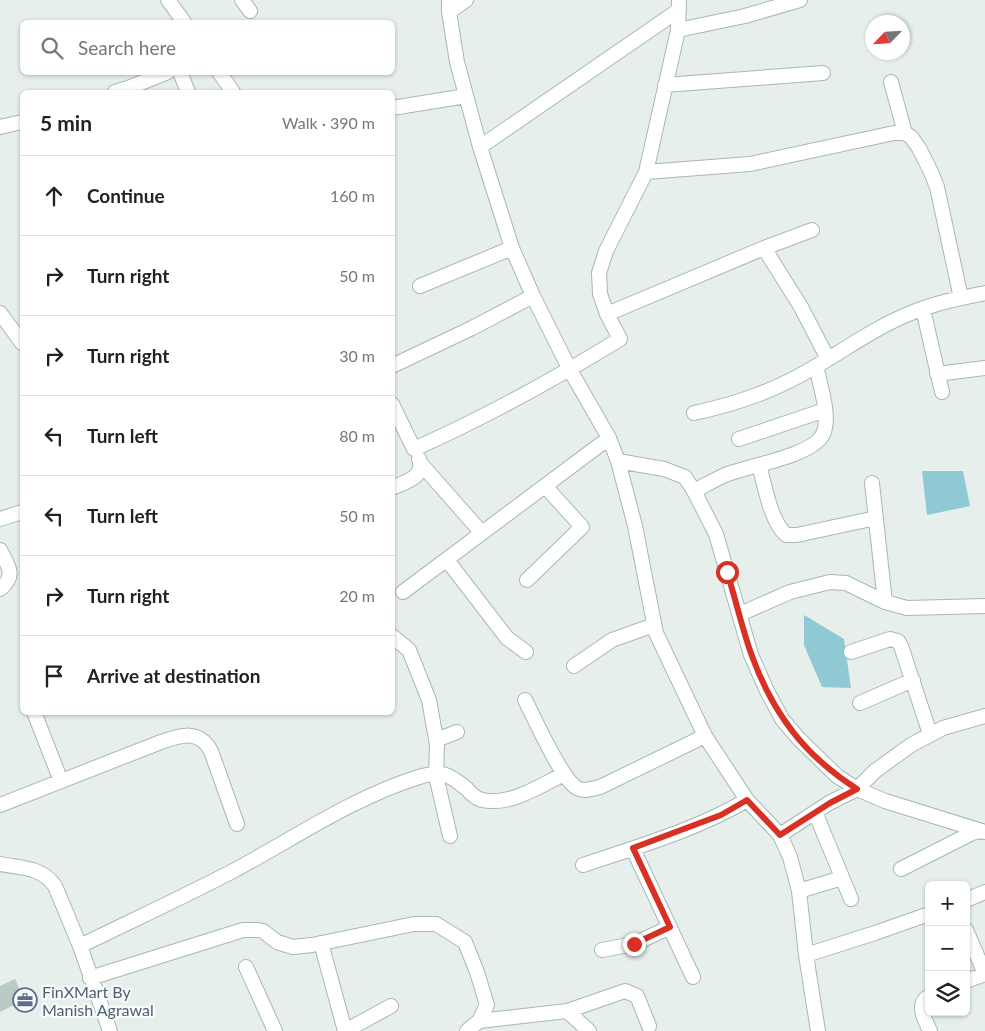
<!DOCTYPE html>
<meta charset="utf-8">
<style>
:root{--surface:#fff;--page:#f2f2f2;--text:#222;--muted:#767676;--line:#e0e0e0}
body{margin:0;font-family:Lato,sans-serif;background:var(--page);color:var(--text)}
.controls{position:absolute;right:15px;bottom:15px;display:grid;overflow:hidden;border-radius:8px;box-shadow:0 1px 4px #0004}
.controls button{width:45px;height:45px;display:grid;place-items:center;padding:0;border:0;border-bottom:1px solid var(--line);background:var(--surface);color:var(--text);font:25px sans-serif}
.compass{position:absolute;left:865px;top:15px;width:45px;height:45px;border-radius:50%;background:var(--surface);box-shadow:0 1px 4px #0004;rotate:245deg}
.stop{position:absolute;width:15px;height:15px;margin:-11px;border:4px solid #d93025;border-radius:50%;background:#fff}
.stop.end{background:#d93025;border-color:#fff;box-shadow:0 1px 5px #0008}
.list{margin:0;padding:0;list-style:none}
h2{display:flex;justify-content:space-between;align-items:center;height:65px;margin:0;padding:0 20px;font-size:21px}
h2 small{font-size:16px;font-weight:400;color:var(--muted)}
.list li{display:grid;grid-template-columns:32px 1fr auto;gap:15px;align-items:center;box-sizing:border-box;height:80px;padding:0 20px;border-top:1px solid var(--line)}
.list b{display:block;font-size:19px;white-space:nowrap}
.list em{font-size:16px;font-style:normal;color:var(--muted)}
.icon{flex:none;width:28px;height:28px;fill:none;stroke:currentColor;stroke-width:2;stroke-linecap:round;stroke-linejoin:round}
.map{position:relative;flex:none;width:985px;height:1031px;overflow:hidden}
.search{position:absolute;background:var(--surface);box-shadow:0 1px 4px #0004;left:20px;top:20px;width:375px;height:55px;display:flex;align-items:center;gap:12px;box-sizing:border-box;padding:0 18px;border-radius:8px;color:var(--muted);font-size:19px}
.panel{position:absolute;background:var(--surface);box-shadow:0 1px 4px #0004;left:20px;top:90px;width:375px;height:625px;border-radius:8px}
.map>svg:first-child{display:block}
.water{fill:#8ec9d4}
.building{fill:#bbcac4}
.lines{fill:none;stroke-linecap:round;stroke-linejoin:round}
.minor-casing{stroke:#a8b8b2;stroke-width:16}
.minor{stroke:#fff;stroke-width:14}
.route{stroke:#d93025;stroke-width:6}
.labels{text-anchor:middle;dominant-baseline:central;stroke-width:4.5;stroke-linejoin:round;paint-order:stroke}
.service-label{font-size:16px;fill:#4e5e75;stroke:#f7fbf9;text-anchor:start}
</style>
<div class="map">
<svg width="985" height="1031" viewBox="0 0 985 1031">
<rect width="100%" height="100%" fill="#e6efeb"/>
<path class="water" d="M922 471H963L970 506 927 515Z
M804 615 844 639 851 688 822 687 804 645Z"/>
<path class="building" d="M15 979 24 1000 0 1012V986Z"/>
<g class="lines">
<g class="minor-casing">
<path id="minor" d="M168 0 184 22
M242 0 250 11
M449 0V12L457 62 480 147 512 248 533 296 570 370 609 438 618 461 635 526 656 633 705 736 747 800 780 835 790 857 799 891 806 955 818 1031
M449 12 466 0
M678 30 745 16 800 0
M180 72 188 92
M219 72 233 92
M891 82 905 133
M665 85 823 73
M128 88 168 72
M115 92 128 88 130 92
M392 108 466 96
M0 127 22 122
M480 147 679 10
M646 172 750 164 894 133H905L911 137 919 148 930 170 937 187 961 298
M764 248 801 307 828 359
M420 286 512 248
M923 309 942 392
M0 313 22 343
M607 314 764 248 812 230
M392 366 472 328 533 296
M937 374 985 368
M392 404 414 449C486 417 553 380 620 339L607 314 600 294 599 273 606 251 646 172 678 30 679 0
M694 413C740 403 777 390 818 365 849 347 878 326 911 313 935 303 960 298 985 293
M739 439 825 410
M618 461 664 469 685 477 694 491C704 486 714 480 725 475 747 466 813 456 823 434 831 417 820 385 816 366
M421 464 482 533
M759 465C765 486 770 520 786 535H797L876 518
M872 483 885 602
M392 488C405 482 426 477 419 459
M694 491 716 534 751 655 767 691 782 719 798 738 837 776 857 789 885 801 985 832
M0 519 22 512
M0 550C8 565 17 576 0 589
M447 560 507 638 526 652
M527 580 582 527 545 486
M403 592 609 438
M740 614 790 592 830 582 846 583 885 602 907 608 985 606
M392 636 409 650 429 700 437 745 436 776 450 836
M851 652 890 639 898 641 901 646 930 734
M574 666 612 640 654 625
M525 700C535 719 561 779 577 788 584 792 592 789 600 787L705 736
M860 703 913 680
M34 712 61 781
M436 740 457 732
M0 805 161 742C181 735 199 729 211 751L237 824
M815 812 851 899
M780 835 829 803 857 789 875 771 911 745 943 728 985 716
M633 849 693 977
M0 864C21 868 42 867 55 886L80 946 110 1031
M583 865C639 846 696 830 747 800
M901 869 972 833 982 831
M799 891 842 878
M966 900 985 892
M966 930 985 974
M321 943 345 1031 391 1006
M80 946C131 921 183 897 233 871 295 838 352 798 419 777 442 770 449 774 467 789 471 794 475 798 482 800 510 806 540 786 564 774
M602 950 634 944 670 927
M806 955 875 933 929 914
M246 967 275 1031
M90 978 243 930H258L263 931 277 942 293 947 312 945 414 924H436L465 942 477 972 487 1005 479 1021 467 1031
M966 981 985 974
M929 996C915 1005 925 1019 930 1031
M567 1011 625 991 637 996 649 1026
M479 1021 567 1011 589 1031"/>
</g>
<use href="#minor" class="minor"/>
</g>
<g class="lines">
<path class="route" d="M634 944 670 927 633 848 721 815 747 800 780 835 830 803 857 789C805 756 773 714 752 656 742 629 736 600 727 572"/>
</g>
<defs>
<g id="office-ring" transform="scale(1.25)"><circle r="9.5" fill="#f7fbf9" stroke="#5c6f8a" stroke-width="1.5"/><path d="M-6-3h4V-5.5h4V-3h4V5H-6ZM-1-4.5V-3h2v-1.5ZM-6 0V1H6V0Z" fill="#5c6f8a"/></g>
</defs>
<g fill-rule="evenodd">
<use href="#office-ring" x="25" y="1000"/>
</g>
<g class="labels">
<g class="service-label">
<text x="42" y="991">FinXMart By<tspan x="42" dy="18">Manish Agrawal</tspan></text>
</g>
</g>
</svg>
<div class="controls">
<button>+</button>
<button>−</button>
<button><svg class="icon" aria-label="layers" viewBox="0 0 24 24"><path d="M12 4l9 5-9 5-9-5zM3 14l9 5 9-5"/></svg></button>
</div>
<svg class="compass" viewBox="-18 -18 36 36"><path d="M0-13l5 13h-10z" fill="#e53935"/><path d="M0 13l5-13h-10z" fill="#767676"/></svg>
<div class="stop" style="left:727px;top:572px"></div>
<div class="stop end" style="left:634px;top:944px"></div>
<div class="search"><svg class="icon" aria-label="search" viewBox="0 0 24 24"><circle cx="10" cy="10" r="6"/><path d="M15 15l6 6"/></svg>Search here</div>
<section class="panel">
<h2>5 min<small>Walk · 390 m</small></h2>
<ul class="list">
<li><svg class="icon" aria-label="ahead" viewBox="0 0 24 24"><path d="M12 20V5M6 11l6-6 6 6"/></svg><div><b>Continue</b></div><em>160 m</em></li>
<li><svg class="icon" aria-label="right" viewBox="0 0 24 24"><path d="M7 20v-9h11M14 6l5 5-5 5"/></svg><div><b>Turn right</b></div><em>50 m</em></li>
<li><svg class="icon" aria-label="right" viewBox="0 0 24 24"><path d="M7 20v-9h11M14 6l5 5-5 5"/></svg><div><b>Turn right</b></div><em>30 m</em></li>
<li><svg class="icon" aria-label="left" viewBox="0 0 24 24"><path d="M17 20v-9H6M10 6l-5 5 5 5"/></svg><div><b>Turn left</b></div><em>80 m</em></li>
<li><svg class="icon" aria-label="left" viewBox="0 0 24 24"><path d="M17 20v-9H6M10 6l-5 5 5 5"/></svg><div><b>Turn left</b></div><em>50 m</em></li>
<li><svg class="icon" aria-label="right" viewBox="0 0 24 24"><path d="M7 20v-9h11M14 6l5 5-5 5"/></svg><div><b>Turn right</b></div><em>20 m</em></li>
<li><svg class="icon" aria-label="arrive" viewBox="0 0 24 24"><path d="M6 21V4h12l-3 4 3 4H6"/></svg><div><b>Arrive at destination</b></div></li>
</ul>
</section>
</div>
